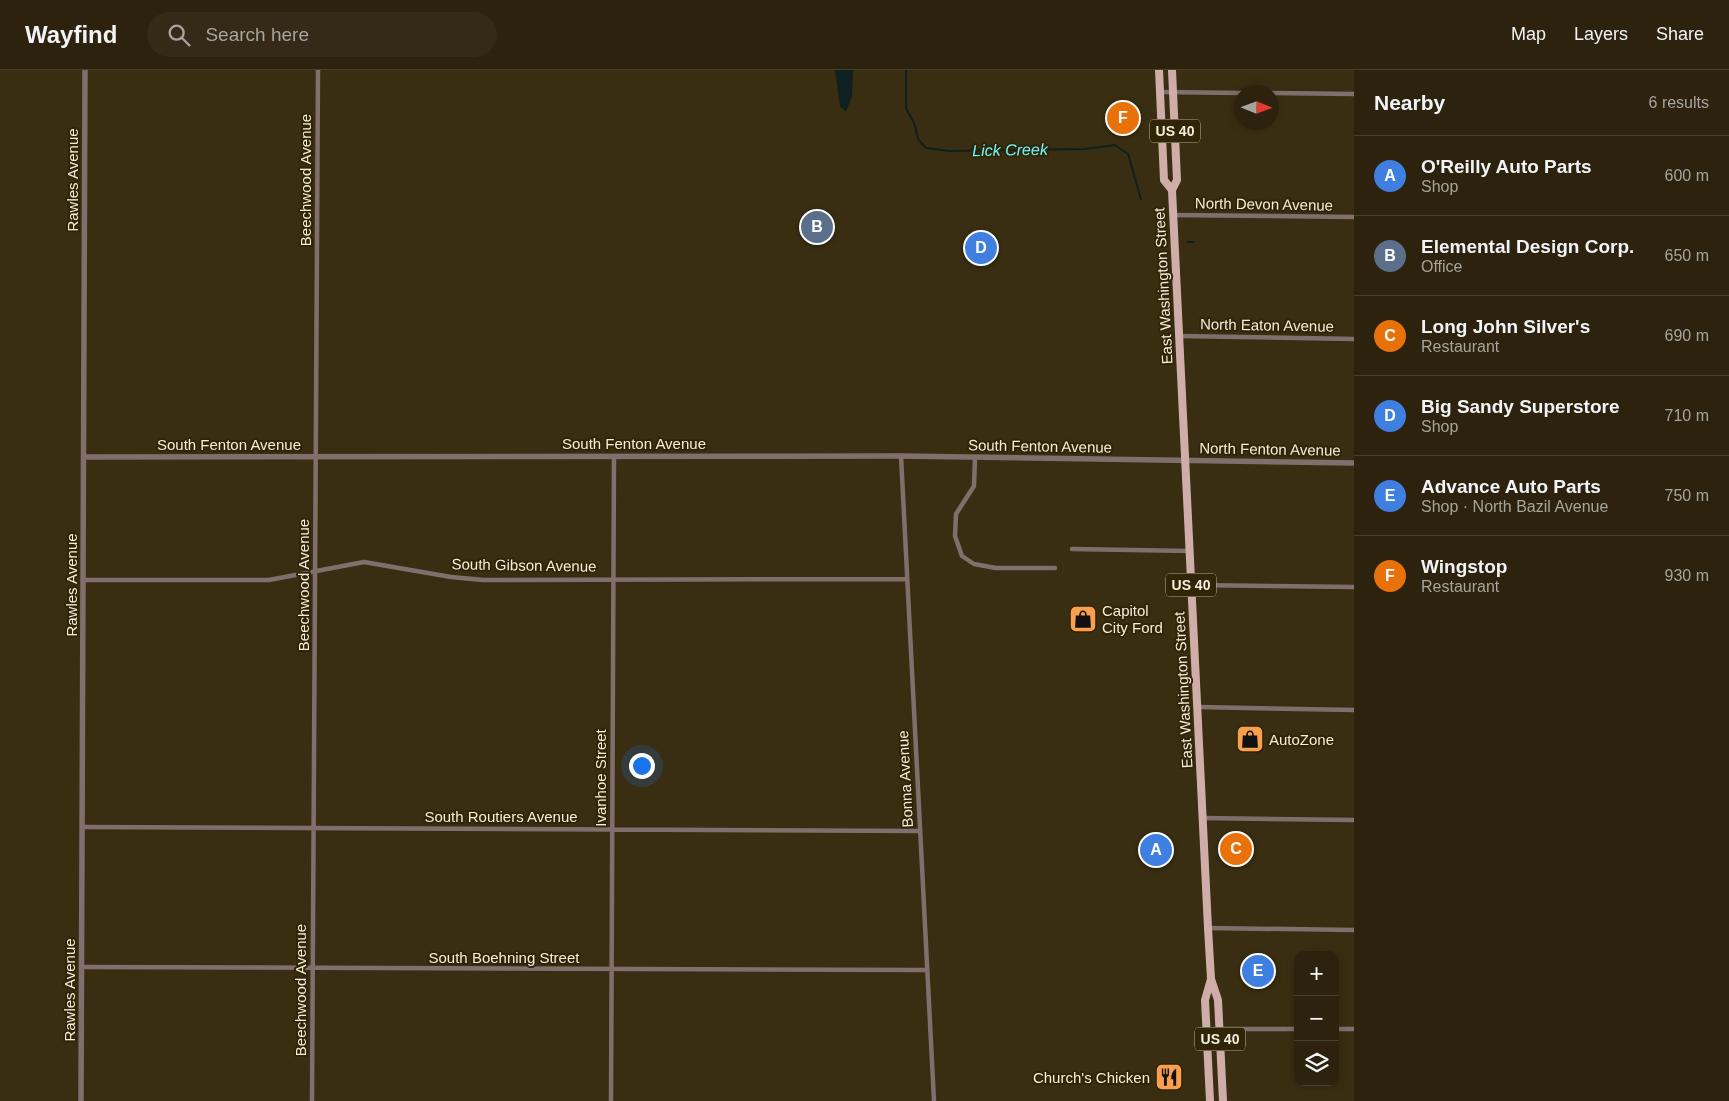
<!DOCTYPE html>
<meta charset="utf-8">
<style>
:root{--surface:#2c220e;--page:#342a17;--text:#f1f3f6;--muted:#a6a49e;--line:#483f2e;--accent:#fa9f4e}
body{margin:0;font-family:Arial,sans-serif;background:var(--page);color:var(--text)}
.controls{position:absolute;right:15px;bottom:15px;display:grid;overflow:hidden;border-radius:10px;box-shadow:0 2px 8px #0003}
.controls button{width:45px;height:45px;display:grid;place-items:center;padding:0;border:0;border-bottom:1px solid var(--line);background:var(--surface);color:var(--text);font:25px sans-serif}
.compass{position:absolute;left:1234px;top:15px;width:45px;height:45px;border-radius:50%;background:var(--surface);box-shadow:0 2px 8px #0003;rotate:91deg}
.you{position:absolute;left:641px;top:695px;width:18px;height:18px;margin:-12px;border:4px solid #fff;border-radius:50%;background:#1a73e8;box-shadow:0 0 0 8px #1a73e833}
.badge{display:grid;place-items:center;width:32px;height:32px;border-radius:50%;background:var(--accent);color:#fff;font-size:16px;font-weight:700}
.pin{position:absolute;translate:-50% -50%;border:2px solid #fff;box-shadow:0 1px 5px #0006}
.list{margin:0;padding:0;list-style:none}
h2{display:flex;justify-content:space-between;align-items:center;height:65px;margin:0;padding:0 20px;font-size:21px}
h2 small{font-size:16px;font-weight:400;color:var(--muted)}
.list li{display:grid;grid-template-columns:32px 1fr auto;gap:15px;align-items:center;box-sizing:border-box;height:80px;padding:0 20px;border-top:1px solid var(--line)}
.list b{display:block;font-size:19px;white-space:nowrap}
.list p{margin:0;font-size:16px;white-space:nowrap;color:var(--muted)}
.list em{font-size:16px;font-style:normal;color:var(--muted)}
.icon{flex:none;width:28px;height:28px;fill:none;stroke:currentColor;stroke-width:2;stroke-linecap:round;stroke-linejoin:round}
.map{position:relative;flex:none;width:1354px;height:1031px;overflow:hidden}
header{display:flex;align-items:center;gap:30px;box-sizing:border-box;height:70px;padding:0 25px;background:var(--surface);border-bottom:1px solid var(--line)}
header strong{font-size:24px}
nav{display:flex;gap:28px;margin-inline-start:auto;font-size:18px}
.search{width:350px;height:45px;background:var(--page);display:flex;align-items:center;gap:12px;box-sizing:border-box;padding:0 18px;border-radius:28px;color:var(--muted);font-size:19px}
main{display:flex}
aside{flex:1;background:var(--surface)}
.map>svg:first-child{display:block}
.water{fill:#0f2021}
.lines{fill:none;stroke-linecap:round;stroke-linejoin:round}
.stream{stroke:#0f2021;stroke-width:2}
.minor{stroke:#806f6d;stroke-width:4.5}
.tertiary{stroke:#806f6d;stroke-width:5.5}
.primary{stroke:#cfaeaa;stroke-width:8}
.labels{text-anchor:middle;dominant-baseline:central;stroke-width:4;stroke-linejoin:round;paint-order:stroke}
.shield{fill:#302507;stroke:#b9b19c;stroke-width:1}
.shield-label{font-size:14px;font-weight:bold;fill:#f4eddc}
.street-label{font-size:15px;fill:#f4eddc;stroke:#302507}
.poi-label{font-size:15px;fill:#f4eddc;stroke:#302507;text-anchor:start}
.water-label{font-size:16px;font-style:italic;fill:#70f5fc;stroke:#302507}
</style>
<header>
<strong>Wayfind</strong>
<div class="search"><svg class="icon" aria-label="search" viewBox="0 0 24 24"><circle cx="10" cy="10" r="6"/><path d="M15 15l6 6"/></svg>Search here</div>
<nav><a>Map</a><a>Layers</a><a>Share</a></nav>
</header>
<main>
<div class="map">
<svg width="1354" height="1031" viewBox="0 0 1354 1031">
<rect width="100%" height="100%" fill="#3a2e12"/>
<path class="water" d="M835 0H853L852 27 846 41 840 37Z"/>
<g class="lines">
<path class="stream" d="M906 0V38L914 53 918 69 926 78 949 81 1085 79 1115 75 1128 84 1141 129
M1188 172H1194"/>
<path class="minor" d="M1160 22 1242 23
M1272 23 1354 24
M1173 145 1354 147
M1179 266 1354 269
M901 386 934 1031
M975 388 974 416 956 444 955 466 962 486 974 494 996 498H1055
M1072 479 1190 481
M83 510H269L364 492 451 507 483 510 907 509
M1191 515 1354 517
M1198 637 1354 640
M1203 748 1354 750
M82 757 920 761
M1208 858 1354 860
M81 897 927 900
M1219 959H1298
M1335 959H1354
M312 1031 318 0
M611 1031 614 386"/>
<path class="tertiary" d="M84 387 901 386 1354 393
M81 1031 85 0"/>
<path class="primary" d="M1159 0 1164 110 1172 120
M1172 0 1177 110 1172 120 1208 858 1211 909 1218 930 1223 1031
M1210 1031 1205 930 1211 909"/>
</g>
<defs>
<g id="shop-square" transform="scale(1.4375)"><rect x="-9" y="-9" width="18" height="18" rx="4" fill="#fa9f4e" stroke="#302507"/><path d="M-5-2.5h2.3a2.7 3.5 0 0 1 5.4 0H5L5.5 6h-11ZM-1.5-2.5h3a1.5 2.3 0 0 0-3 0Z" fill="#111"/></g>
<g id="restaurant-square" transform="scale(1.4375)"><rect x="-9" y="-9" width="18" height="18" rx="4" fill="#fa9f4e" stroke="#302507"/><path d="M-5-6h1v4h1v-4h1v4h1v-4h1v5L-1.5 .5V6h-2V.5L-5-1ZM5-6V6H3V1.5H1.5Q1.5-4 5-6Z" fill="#111"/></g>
</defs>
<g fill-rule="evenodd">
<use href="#shop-square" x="1083" y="549"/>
<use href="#shop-square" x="1250" y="669"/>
<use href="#restaurant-square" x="1169" y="1007"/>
</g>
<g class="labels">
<g class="shield">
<rect x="1150" y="49.5" width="50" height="23" rx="4"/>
<rect x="1166" y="503.5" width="50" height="23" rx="4"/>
<rect x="1195" y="957.5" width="50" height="23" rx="4"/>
</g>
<g class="shield-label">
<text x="1175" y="61">US 40</text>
<text x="1191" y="515">US 40</text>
<text x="1220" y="969">US 40</text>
</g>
<g class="street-label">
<text transform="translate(72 110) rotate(-90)">Rawles Avenue</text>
<text transform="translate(305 110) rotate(-90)">Beechwood Avenue</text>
<text transform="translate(1264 134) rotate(1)">North Devon Avenue</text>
<text transform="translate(1163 216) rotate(-93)">East Washington Street</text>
<text transform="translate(1267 255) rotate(1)">North Eaton Avenue</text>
<text x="634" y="373">South Fenton Avenue</text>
<text x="229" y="374">South Fenton Avenue</text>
<text transform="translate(1040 376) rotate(1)">South Fenton Avenue</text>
<text transform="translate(1270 379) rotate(1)">North Fenton Avenue</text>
<text transform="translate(524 495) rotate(1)">South Gibson Avenue</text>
<text transform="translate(71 515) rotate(-90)">Rawles Avenue</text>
<text transform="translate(303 515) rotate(-90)">Beechwood Avenue</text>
<text transform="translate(1183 620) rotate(-93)">East Washington Street</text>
<text transform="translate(600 708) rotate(-90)">Ivanhoe Street</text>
<text transform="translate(905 709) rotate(-93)">Bonna Avenue</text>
<text x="501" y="746">South Routiers Avenue</text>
<text x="504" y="887">South Boehning Street</text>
<text transform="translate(69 920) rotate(-90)">Rawles Avenue</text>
<text transform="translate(300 920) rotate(-90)">Beechwood Avenue</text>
</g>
<g class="poi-label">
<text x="1102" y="540">Capitol<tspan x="1102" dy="17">City Ford</tspan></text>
<text x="1269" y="669">AutoZone</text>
<text x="1150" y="1007" text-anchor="end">Church's Chicken</text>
</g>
<g class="water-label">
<text transform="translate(1010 80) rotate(-1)">Lick Creek</text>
</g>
</g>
</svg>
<div class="controls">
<button>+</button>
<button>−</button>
<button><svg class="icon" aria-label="layers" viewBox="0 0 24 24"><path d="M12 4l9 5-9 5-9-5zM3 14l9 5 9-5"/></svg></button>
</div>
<svg class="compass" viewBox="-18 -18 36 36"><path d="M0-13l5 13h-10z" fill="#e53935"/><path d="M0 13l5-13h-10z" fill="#a6a49e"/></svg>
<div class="you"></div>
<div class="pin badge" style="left:1156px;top:780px;background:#3f7fe0">A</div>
<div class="pin badge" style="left:817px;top:157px;background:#5c6f8a">B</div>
<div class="pin badge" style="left:1236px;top:779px;background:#e8710a">C</div>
<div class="pin badge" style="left:981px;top:178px;background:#3f7fe0">D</div>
<div class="pin badge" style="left:1258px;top:901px;background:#3f7fe0">E</div>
<div class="pin badge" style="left:1123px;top:48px;background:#e8710a">F</div>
</div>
<aside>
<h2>Nearby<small>6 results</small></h2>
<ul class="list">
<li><span class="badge" style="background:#3f7fe0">A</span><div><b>O'Reilly Auto Parts</b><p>Shop</p></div><em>600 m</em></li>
<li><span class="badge" style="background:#5c6f8a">B</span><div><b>Elemental Design Corp.</b><p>Office</p></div><em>650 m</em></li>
<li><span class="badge" style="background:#e8710a">C</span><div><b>Long John Silver's</b><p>Restaurant</p></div><em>690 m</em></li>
<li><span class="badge" style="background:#3f7fe0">D</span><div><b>Big Sandy Superstore</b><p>Shop</p></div><em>710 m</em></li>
<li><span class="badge" style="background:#3f7fe0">E</span><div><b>Advance Auto Parts</b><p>Shop · North Bazil Avenue</p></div><em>750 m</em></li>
<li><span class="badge" style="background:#e8710a">F</span><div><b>Wingstop</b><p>Restaurant</p></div><em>930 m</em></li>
</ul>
</aside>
</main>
